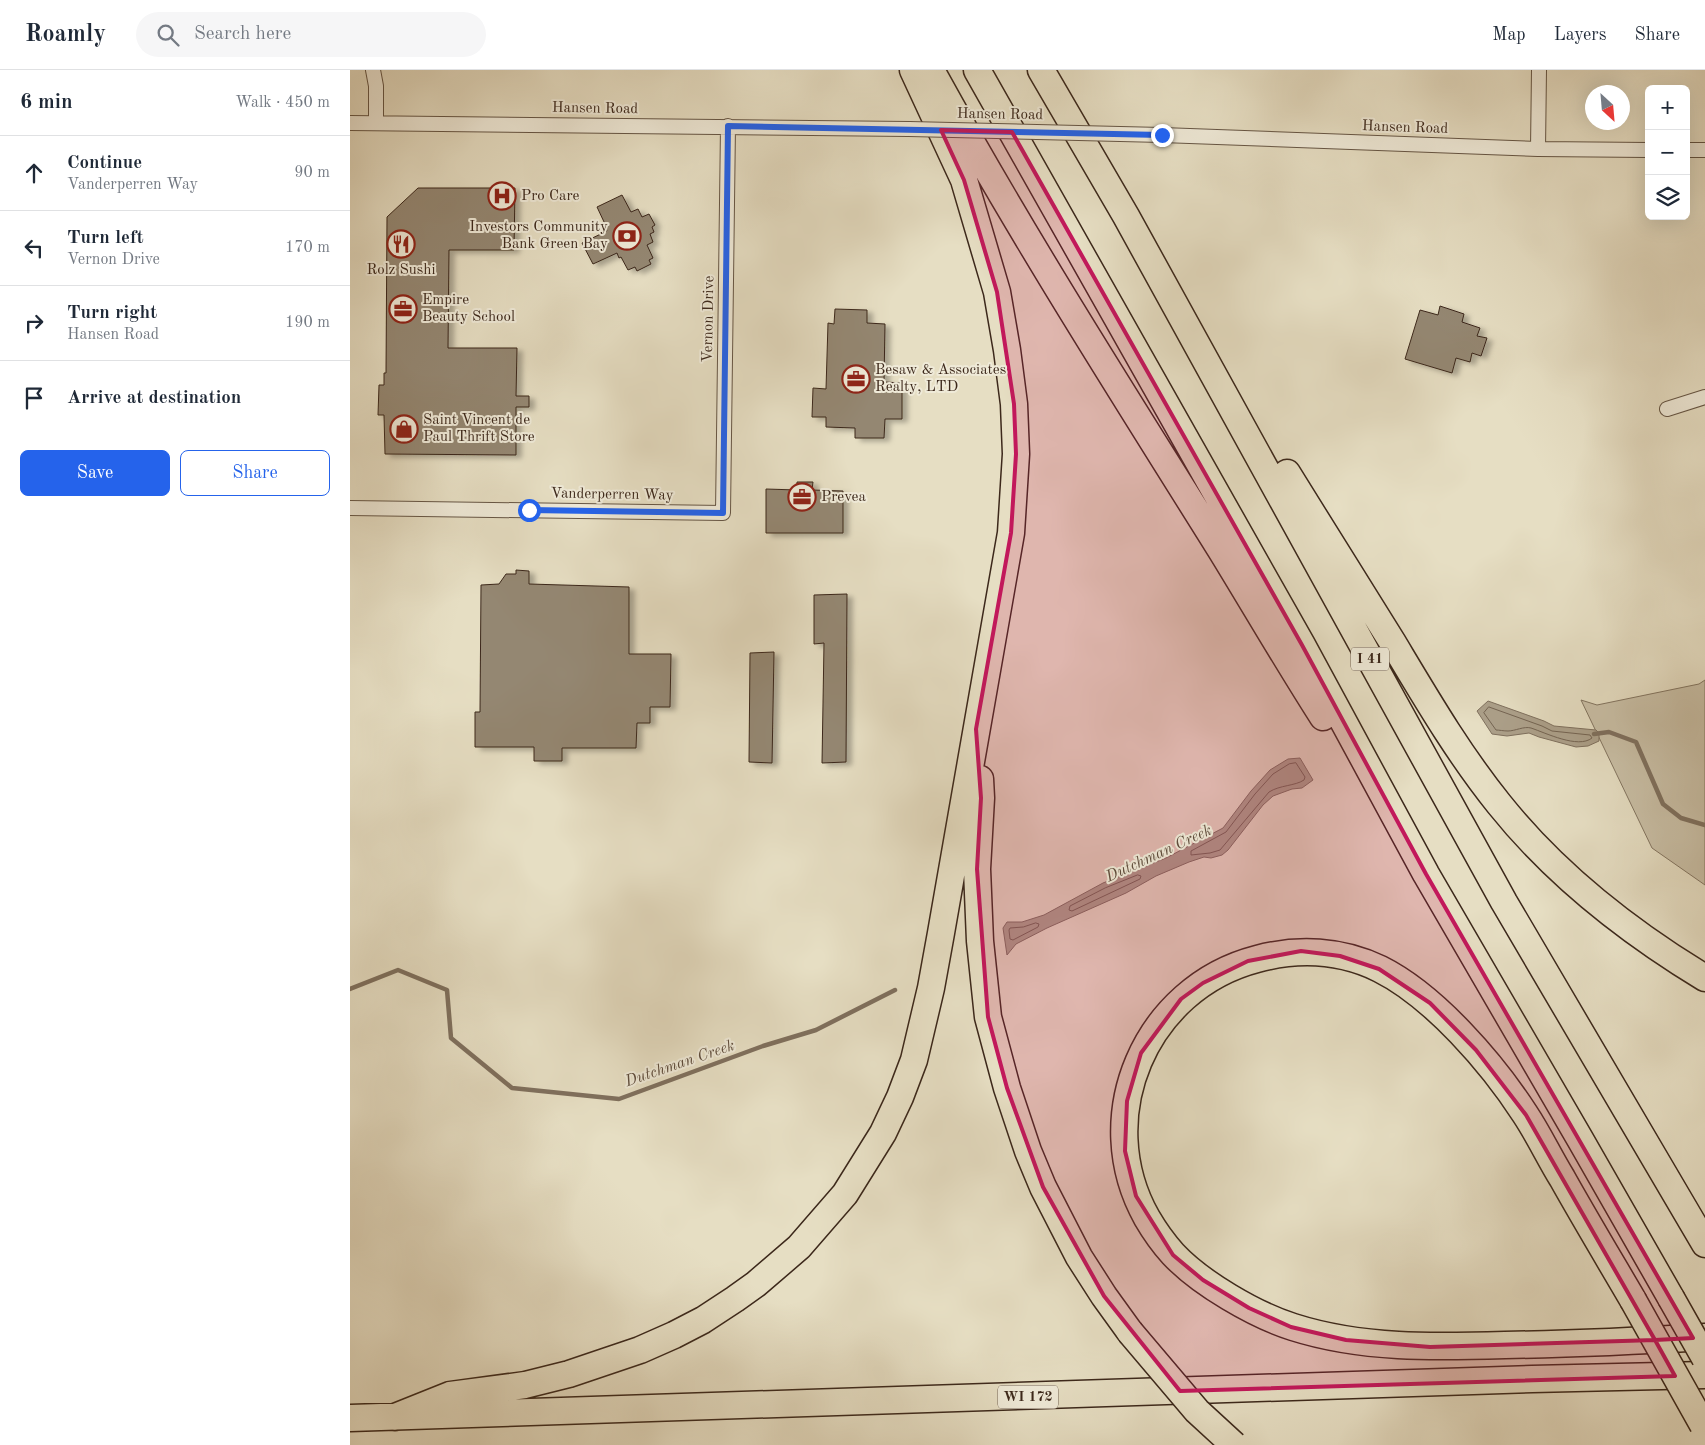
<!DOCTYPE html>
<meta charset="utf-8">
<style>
:root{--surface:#fff;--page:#f6f6f7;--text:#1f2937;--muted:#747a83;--line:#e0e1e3;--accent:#2563eb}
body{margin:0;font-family:"Old Standard TT",serif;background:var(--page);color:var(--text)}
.controls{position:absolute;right:15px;top:15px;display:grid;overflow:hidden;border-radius:8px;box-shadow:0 5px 20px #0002}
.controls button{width:45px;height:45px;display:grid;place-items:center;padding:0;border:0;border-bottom:1px solid var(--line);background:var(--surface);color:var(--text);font:25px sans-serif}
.compass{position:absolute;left:1235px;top:15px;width:45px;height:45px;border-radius:50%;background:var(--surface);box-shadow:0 5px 20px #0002;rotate:154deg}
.stop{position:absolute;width:15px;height:15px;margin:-11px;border:4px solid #2563eb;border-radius:50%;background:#fff}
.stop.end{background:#2563eb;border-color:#fff;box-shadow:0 1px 5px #0008}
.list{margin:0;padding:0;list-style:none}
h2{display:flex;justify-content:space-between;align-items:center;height:65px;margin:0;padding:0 20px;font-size:21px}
h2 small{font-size:16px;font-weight:400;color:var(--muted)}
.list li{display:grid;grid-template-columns:32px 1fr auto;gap:15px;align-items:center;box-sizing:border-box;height:75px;padding:0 20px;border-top:1px solid var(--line)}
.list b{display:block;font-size:19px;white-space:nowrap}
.list p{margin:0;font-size:16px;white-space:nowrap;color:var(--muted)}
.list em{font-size:16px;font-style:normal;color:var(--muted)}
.actions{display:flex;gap:10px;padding:15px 20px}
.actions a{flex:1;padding:11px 0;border:1px solid var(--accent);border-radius:8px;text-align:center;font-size:18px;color:var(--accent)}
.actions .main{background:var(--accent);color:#fff}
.icon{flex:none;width:28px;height:28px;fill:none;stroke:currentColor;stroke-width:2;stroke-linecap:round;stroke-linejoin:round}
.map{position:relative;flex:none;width:1355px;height:1375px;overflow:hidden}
header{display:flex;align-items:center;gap:30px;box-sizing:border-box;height:70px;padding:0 25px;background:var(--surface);border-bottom:1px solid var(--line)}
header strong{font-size:24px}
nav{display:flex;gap:28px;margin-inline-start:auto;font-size:18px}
.search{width:350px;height:45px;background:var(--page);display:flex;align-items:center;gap:12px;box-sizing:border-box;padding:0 18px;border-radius:28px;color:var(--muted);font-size:19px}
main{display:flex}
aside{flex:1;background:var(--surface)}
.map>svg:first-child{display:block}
.green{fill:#c9bfa6;stroke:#827460}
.water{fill:#aca08a;stroke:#7f705e}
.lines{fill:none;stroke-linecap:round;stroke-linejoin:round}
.shore{stroke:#746452;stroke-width:1}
.stream{stroke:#7f705e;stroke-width:4.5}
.building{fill:#948772;stroke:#3c281b;filter:url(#shadow)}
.street-casing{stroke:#665645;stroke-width:16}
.highway-casing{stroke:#3c281b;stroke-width:29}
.street{stroke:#efead8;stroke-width:14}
.highway{stroke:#e6dec3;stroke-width:26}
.street-bridge-casing{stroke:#665645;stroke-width:16;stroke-linecap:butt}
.highway-bridge-casing{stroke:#3c281b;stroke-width:29;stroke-linecap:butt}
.street-bridge{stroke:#efead8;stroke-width:14}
.highway-bridge{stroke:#e6dec3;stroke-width:26}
.route{stroke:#2563eb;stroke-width:6}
.marked{fill:#c2185b;fill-opacity:0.2;stroke:#c2185b;stroke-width:4;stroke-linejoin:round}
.labels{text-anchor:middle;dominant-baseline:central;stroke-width:4;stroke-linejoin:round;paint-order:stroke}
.shield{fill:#efead8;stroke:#726254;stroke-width:1}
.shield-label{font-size:14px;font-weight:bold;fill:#3c281b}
.street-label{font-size:15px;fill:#3c281b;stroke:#efead8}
.poi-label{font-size:15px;fill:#3c281b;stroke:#efead8;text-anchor:start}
.water-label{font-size:16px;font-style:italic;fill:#5e4c3c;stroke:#efead8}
</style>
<header>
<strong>Roamly</strong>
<div class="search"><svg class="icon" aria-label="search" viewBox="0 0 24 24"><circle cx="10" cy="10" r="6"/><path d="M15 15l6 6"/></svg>Search here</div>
<nav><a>Map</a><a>Layers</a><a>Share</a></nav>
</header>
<main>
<aside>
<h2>6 min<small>Walk · 450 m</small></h2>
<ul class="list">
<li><svg class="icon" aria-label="ahead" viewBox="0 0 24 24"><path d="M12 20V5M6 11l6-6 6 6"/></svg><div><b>Continue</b><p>Vanderperren Way</p></div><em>90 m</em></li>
<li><svg class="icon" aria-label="left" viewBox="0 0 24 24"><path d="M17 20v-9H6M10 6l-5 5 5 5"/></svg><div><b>Turn left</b><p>Vernon Drive</p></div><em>170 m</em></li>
<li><svg class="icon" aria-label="right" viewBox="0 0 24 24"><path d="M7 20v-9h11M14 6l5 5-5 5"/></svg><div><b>Turn right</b><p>Hansen Road</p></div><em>190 m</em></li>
<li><svg class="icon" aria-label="arrive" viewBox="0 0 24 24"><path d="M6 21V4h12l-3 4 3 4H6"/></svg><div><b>Arrive at destination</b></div></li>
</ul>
<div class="actions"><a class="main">Save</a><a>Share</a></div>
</aside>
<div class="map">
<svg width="1355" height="1375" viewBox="0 0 1355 1375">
<defs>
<filter id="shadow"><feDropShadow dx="5.5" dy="3" stdDeviation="2.5" flood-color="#0004"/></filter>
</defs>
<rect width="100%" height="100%" fill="#e6dec3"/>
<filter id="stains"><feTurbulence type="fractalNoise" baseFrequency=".004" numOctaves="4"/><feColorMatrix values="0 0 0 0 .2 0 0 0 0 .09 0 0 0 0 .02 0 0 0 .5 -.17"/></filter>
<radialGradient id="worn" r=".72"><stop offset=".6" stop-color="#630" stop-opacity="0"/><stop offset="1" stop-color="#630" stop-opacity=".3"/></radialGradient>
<path class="green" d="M1355 610V815L1302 778 1231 630 1247 635 1349 614Z"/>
<path class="water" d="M1138 631 1194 651 1204 656 1246 660 1249 663V671L1238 676 1226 677 1189 667 1179 663 1157 666 1142 664 1127 641Z
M950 688 963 710 952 718 942 719 923 726 913 735 878 780 872 785 861 788 854 787 839 792 806 806 776 823 697 858 666 874 657 885 653 858 657 852H672L694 845 753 813 816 788 873 758 901 721 920 700 938 689Z"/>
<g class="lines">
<path class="shore" d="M1139 637 1192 656 1202 661 1240 665 1242 668C1228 679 1196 663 1181 658 1174 656 1165 661 1158 661 1154 661 1149 660 1146 660L1134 643Z
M946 693 955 707 954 710C945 716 930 715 919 722L870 780 860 783 841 785V781L876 762 905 724 923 704 939 694Z
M788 805 791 806 790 809 722 841 719 840 720 836 755 818Z
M686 853 689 854 688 857 663 870 660 869 659 860 660 858 673 857Z"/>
<path class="stream" d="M1244 664 1259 662 1286 672 1313 734 1331 748 1355 755
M0 919 48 900 97 920 101 968 162 1018 269 1029 413 976 466 960 545 920"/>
</g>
<path class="building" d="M68 118H165L164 180H99L98 278H167L166 326H179V337H166V385L35 384 34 345H28L29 315H34V303H36L37 147Z
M272 125 281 142 288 139 292 147 299 144 305 155 302 157 304 162 300 164 303 172 297 175 303 188 299 190 301 194 287 201 285 197 278 200 271 187 269 188 267 183 243 194 232 173 257 161 254 155 255 154 247 137Z
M1090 236 1114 244 1112 252 1130 258 1127 266 1137 268 1131 286 1122 283 1120 292 1106 288 1102 303 1055 289 1070 240 1088 245Z
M485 239 517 240V253L535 254 534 312 552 313V349H535L534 368H505V358L476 357V347H462L463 318 476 319 478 253 484 254Z
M447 412H463L462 420 493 421V463H416V419L447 420Z
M166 500 179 501V514L279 517V584H321L320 637H300V653H287L286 678H212V691H184V677H125V642H130L131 515 149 514 156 504H166Z
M497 524 496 692 472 693 474 573 464 574V525Z
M424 582 422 693 399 692 400 583Z"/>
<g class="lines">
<g class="street-casing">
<path id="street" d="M23 0 26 16V53
M0 53 559 59
M812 65 1188 79 1299 80
M1188 79 1189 0
M1336 80H1355
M1317 339 1355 327
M0 438 373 443 378 56"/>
</g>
<g class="highway-casing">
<path id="highway" d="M581 0C672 166 774 325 874 485 907 539 939 594 973 647
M627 0 952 575 1076 804 1230 1069 1321 1228
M691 0 776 146 1154 832 1355 1174
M937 403C972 460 1008 516 1043 573 1076 628 1108 683 1149 734 1205 804 1279 862 1355 908
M630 709 631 728 627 799 630 871 638 947 657 1018 678 1081 693 1117 729 1187 754 1226 780 1262
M1283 1230C1259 1189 1235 1149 1212 1108 1199 1087 1189 1065 1175 1044 1142 993 1084 926 1030 899 991 880 948 878 907 889 795 918 740 1047 797 1148 804 1160 814 1174 823 1184 850 1213 905 1245 943 1257 1012 1279 1084 1277 1155 1275 1222 1274 1288 1271 1355 1267
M45 1347 100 1325 175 1315 219 1304 290 1280 324 1265 353 1250 385 1229 406 1214 449 1177 495 1124 533 1063 550 1027 564 990 581 918 591 863 661 463 666 384 664 334 657 280 647 222 614 110 563 0
M0 1348 1182 1309 1355 1305"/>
</g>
<use href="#street" class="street"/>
<use href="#highway" class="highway"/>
<g class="street-bridge-casing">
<path id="street-bridge" d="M559 59 812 65"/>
</g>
<g class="highway-bridge-casing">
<path id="highway-bridge" d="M1321 1228 1355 1288
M1283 1230 1353 1355
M780 1262 847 1341 884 1375"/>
</g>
<use href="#street-bridge" class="street-bridge"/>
<use href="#highway-bridge" class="highway-bridge"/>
</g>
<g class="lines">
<path class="route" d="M179 440 373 443 378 56 812 65"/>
</g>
<path class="marked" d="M591 60 662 62 952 575 1076 804 1343 1268 1305 1270 1176 1045 1126 980 1080 933 1029 899 990 886 951 881 898 891 853 913 831 929 791 983 777 1031 775 1081 786 1126 823 1185 853 1210 899 1238 941 1257 996 1270 1080 1277 1305 1270 1325 1306 830 1321 754 1226 693 1117 657 1018 638 947 627 799 631 728 626 659 661 463 666 384 664 334 647 222 614 110Z"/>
<defs>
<g id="hospital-ring" transform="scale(1.4375)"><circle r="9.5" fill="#efead8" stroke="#8f2418" stroke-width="1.5"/><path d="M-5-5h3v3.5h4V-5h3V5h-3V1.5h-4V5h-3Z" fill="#8f2418"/></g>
<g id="bank-ring" transform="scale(1.4375)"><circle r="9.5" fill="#efead8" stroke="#8f2418" stroke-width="1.5"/><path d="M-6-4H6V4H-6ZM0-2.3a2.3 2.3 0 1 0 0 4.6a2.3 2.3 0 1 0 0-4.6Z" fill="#8f2418"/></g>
<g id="restaurant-ring" transform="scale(1.4375)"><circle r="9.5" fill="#efead8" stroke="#8f2418" stroke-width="1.5"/><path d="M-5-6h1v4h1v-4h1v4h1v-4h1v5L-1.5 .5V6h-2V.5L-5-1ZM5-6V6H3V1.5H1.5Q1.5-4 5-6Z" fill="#8f2418"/></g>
<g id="office-ring" transform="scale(1.4375)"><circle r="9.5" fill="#efead8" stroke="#8f2418" stroke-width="1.5"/><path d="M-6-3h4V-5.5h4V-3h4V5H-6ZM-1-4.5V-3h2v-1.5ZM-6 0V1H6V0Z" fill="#8f2418"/></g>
<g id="shop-ring" transform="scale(1.4375)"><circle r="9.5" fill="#efead8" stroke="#8f2418" stroke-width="1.5"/><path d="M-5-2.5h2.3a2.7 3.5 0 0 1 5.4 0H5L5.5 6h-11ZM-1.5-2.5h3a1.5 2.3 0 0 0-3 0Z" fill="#8f2418"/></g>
</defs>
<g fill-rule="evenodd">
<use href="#hospital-ring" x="152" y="126"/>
<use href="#bank-ring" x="277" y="166"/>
<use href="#restaurant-ring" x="51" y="174"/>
<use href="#office-ring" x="53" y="239"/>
<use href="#office-ring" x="506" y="309"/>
<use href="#shop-ring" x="54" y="359"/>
<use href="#office-ring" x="452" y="427"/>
</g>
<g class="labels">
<g class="shield">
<rect x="1001" y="577.5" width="38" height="23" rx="4"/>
<rect x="648" y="1315.5" width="60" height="23" rx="4"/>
</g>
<g class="shield-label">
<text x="1020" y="589">I 41</text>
<text x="678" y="1327">WI 172</text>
</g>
<g class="street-label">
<text transform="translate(245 39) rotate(1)">Hansen Road</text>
<text transform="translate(650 45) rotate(1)">Hansen Road</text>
<text transform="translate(1055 58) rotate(2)">Hansen Road</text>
<text transform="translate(359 249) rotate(-89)">Vernon Drive</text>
<text transform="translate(262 425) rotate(1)">Vanderperren Way</text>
</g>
<g class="poi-label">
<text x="171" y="126">Pro Care</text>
<text x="258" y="157" text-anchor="end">Investors Community<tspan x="258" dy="17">Bank Green Bay</tspan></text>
<text x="51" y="200" text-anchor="middle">Rolz Sushi</text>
<text x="72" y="230">Empire<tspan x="72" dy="17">Beauty School</tspan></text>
<text x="525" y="300">Besaw &amp; Associates<tspan x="525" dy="17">Realty, LTD</tspan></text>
<text x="73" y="350">Saint Vincent de<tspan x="73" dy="17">Paul Thrift Store</tspan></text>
<text x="471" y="427">Prevea</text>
</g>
<g class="water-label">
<text transform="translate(809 784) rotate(-25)">Dutchman Creek</text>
<text transform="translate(330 994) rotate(-19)">Dutchman Creek</text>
</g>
</g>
<rect width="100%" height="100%" filter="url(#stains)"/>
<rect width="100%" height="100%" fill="url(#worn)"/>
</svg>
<div class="controls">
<button>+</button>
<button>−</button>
<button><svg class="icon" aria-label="layers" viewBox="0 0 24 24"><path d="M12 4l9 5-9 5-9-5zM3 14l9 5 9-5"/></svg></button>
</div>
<svg class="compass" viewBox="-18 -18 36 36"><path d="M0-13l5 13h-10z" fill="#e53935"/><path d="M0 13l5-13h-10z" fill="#747a83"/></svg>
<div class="stop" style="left:179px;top:440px"></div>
<div class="stop end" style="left:812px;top:65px"></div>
</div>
</main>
